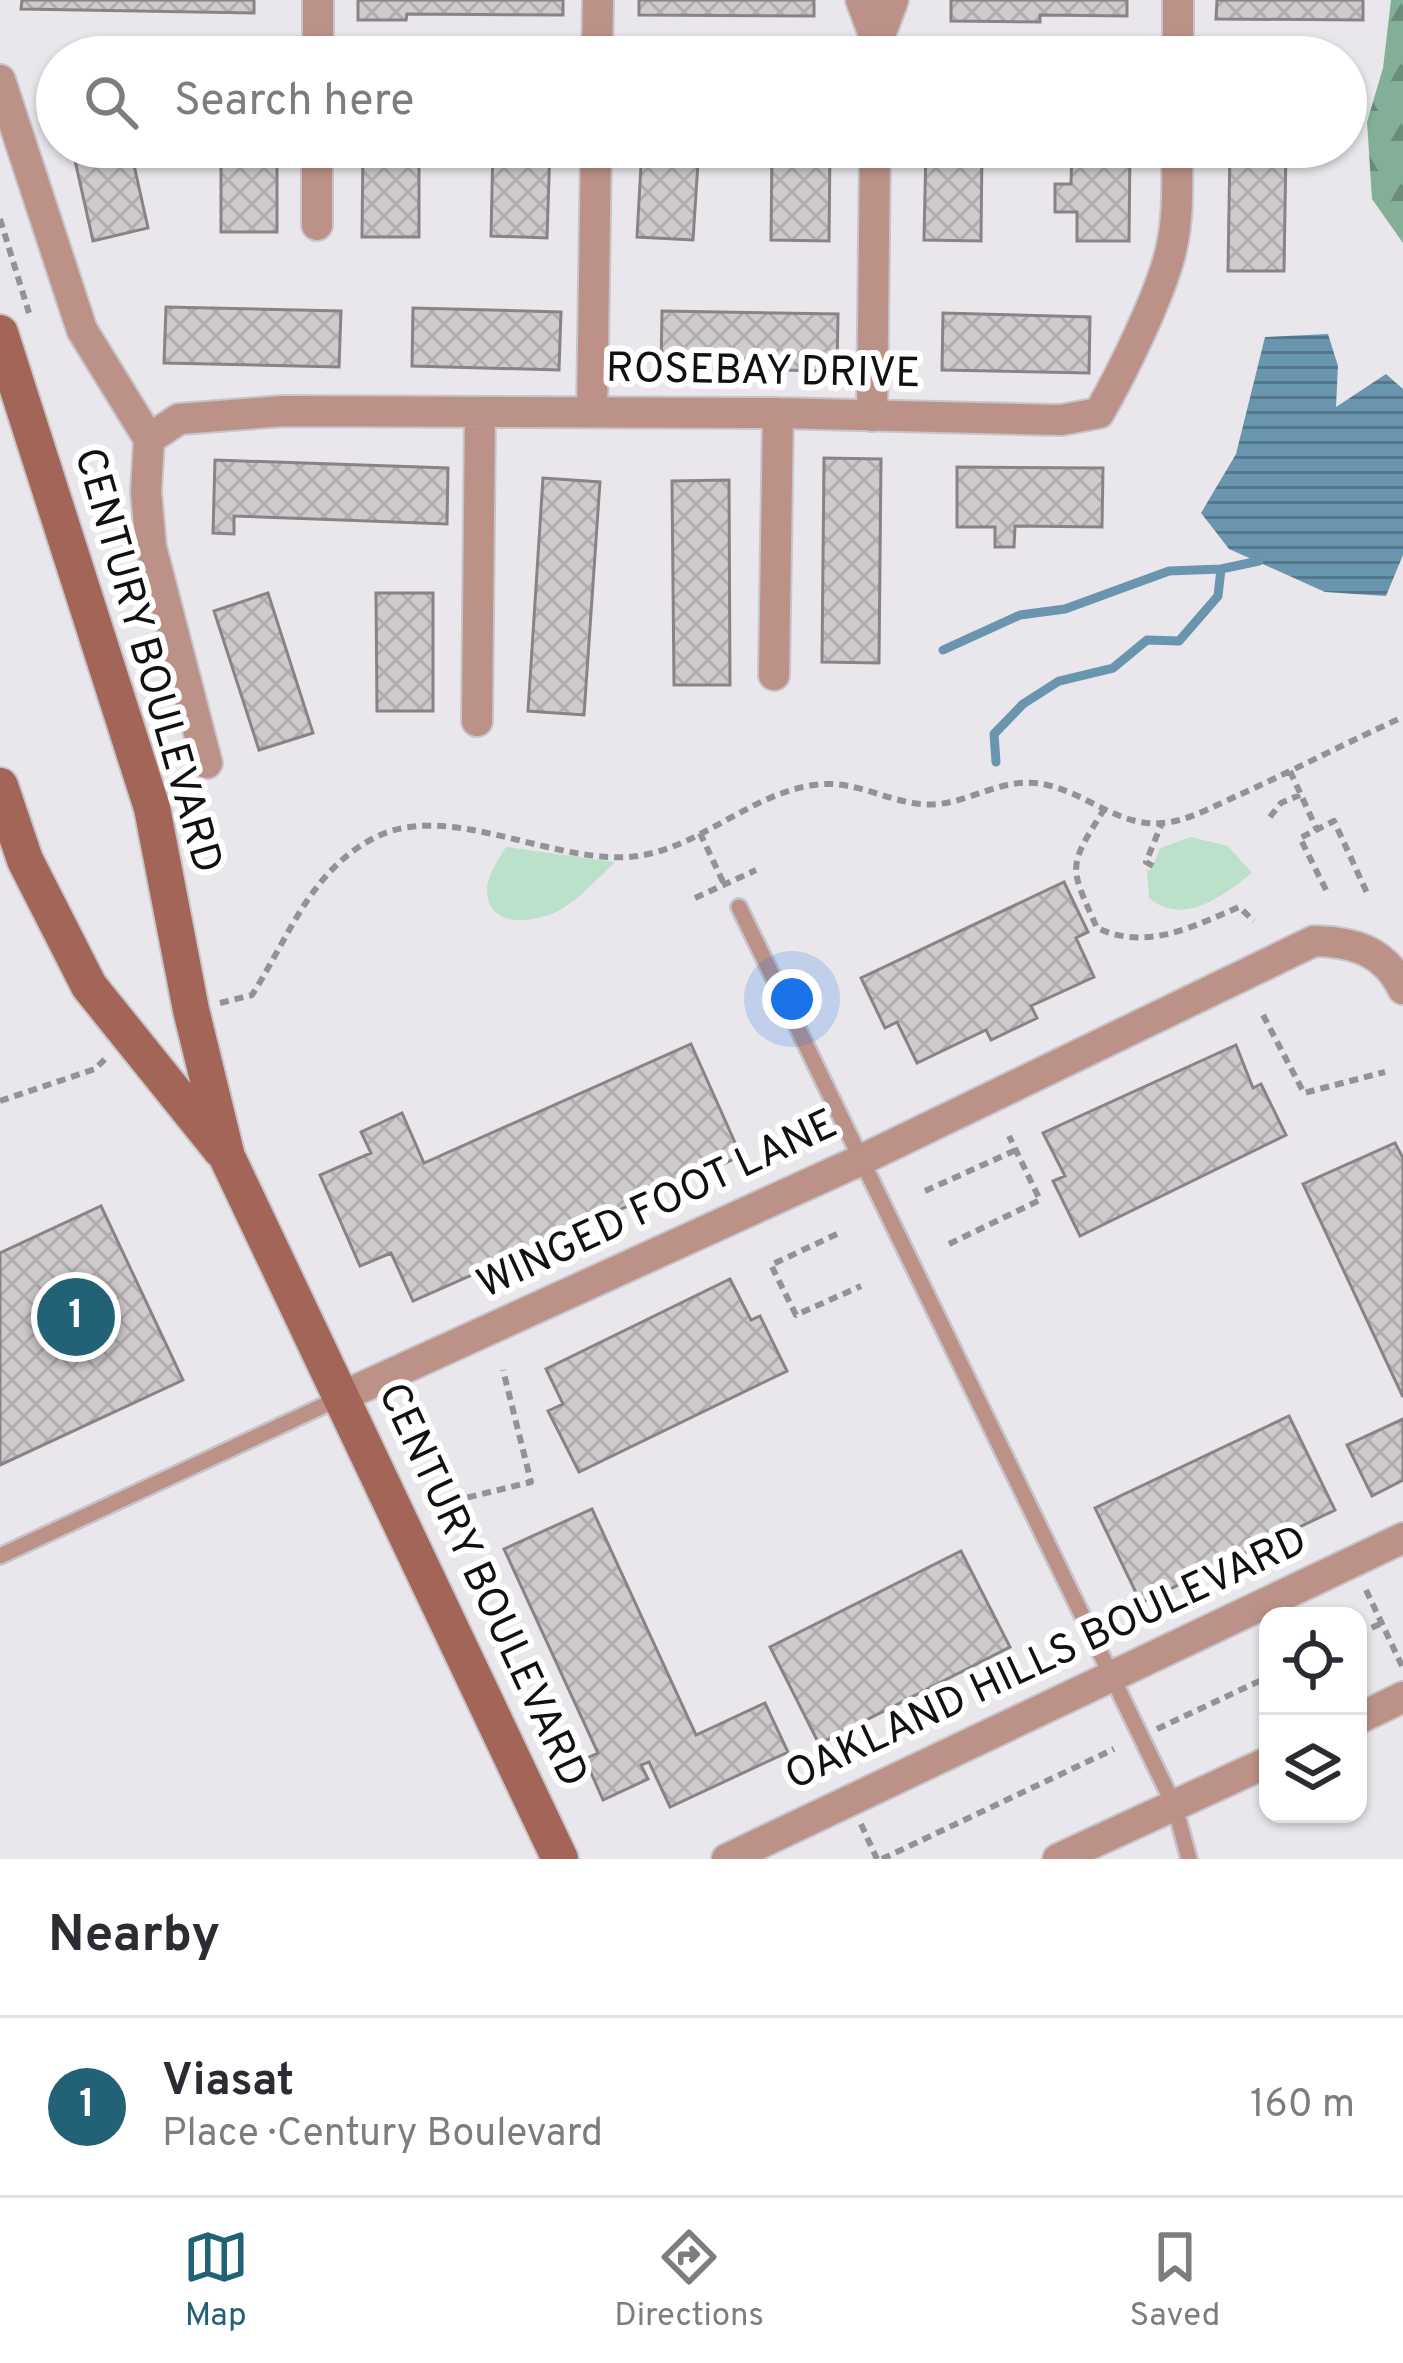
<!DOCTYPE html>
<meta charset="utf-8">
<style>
:root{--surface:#fff;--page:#f2f2f3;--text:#2b2b33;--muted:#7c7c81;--line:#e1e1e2;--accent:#216276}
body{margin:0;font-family:Overpass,sans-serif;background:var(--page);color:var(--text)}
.controls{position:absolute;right:36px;bottom:36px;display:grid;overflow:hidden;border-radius:24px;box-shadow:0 3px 9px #0004}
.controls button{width:108px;height:108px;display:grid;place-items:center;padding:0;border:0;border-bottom:3px solid var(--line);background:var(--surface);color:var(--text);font:60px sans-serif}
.you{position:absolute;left:792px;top:999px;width:42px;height:42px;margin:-30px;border:9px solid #fff;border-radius:50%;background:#1a73e8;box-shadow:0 0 0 18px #1a73e833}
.badge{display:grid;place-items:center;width:78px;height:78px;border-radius:50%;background:var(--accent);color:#fff;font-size:39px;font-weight:700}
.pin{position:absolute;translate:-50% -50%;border:6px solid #fff;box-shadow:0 3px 12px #0006}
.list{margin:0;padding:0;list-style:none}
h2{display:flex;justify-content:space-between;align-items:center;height:156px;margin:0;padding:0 48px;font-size:51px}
h2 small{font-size:39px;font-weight:400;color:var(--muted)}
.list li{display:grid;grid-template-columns:78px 1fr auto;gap:36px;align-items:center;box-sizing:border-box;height:180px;padding:0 48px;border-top:3px solid var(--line)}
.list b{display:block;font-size:45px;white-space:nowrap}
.list p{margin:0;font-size:39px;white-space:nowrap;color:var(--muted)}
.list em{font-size:39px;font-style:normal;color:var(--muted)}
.icon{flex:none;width:66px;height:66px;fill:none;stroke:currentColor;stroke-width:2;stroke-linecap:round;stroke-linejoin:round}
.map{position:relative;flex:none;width:1403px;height:1859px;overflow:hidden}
.search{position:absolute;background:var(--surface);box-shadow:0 3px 9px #0004;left:36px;right:36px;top:36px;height:132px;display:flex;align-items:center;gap:30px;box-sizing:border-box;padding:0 42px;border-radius:66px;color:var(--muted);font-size:45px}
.sheet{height:336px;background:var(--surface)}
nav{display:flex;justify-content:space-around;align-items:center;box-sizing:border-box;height:168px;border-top:3px solid var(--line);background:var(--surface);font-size:33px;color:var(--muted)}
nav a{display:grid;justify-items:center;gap:6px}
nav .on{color:var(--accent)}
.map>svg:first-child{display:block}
.forest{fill:url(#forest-firs)}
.green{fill:#bbe1cb}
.water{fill:url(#water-rules)}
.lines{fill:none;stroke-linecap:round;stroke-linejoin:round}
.stream{stroke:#6a95ae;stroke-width:9}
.building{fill:url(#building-cross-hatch);stroke:#888385;stroke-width:3}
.lane-casing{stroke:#c7c5c9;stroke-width:20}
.street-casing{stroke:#c7c5c9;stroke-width:34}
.secondary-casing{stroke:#c7c5c9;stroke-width:40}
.path{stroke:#949296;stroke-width:6;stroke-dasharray:9 6;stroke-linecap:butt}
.lane{stroke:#bc9187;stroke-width:15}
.street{stroke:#bc9187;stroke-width:30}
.secondary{stroke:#a26558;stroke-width:36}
.labels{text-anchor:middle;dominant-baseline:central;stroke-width:12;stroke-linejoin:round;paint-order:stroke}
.street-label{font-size:42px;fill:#111112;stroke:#fff}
</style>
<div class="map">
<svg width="1403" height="1859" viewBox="0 0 1403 1859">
<defs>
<pattern id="forest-firs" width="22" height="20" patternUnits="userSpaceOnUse" patternTransform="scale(3)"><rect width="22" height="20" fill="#82af96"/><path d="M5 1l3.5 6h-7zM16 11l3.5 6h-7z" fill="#698d79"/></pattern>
<pattern id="water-rules" width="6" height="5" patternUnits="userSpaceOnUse" patternTransform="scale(3)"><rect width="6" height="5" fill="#6a95ae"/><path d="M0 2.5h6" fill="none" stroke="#56788c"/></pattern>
<pattern id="building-cross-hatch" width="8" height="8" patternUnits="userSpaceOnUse" patternTransform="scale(3)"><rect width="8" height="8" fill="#cfcacb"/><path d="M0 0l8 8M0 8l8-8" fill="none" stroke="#b1acad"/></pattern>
</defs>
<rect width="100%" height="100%" fill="#eae7ec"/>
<path class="forest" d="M1391 0H1403V243L1372 199 1367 122 1383 68Z"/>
<path class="green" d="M1191 837 1228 846 1252 873C1222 896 1184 927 1149 898L1147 870H1151L1160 848Z
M506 847 615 862C596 880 579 900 556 912 532 923 488 928 487 891 487 875 499 859 506 847Z"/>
<path class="water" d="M1328 334 1338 366 1336 407 1386 374 1403 389V555L1386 596 1325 592 1229 549 1201 513 1236 454 1265 337Z"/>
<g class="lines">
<path class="stream" d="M943 650 1020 615 1065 609 1169 571 1221 569 1259 561
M996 762 994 734 1023 704 1059 681 1113 668 1147 640 1179 641 1218 596 1221 569"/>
</g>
<path class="building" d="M22 0H254V13L21 9Z
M358 0H563V15L407 14 406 20H358Z
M639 0H814V16L639 15Z
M951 0H1127V16L1040 15V22L951 21Z
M1217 0H1363V20L1216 19Z
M72 147H130L148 228 93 241Z
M221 147H277V232H221Z
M363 147H419V237H362Z
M493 147H550L547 238 491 236Z
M642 147H699L693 240 637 237Z
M772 147H830L829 241 771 240Z
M926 147H982L981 241 924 240Z
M1072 147H1130L1129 241H1077V212H1055V184H1071Z
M1230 147H1286L1284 271H1228Z
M166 307 341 311 339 367 164 363Z
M413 308 561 312 559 370 412 366Z
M662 311 838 314 837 371 661 368Z
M943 313 1090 317 1089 373 942 370Z
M824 458 881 459 879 663 822 662Z
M215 460 448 468 447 524 234 516V534L213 533Z
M957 467 1103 468 1102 527 1015 526 1014 547H995V527H957Z
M543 478 600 482 584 715 528 711Z
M729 480 730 685H674L672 481Z
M268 593 313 733 259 750 214 611Z
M376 593H433V711H377Z
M1064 882 1088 932 1076 938 1094 977 1031 1006 1037 1018 991 1040 986 1030 917 1063 897 1022 885 1028 861 978Z
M691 1044 741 1156 413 1301 391 1253 360 1266 320 1175 371 1153 361 1132 402 1113 424 1163Z
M1236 1045 1253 1088 1261 1084 1286 1135 1080 1236 1053 1181 1065 1176 1043 1133Z
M1395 1143 1403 1158V1397L1303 1184Z
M101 1206 183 1380 0 1465V1253Z
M730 1279 751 1320 760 1316 787 1371 579 1472 548 1411 563 1404 546 1369Z
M1289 1416 1335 1510 1141 1603 1095 1508Z
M1403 1419V1480L1372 1496 1347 1445Z
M592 1509 696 1735 765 1703 788 1752 670 1807 649 1762 641 1765 648 1779 603 1800 585 1759 598 1753 504 1549Z
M961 1551 1010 1647 819 1744 770 1647Z"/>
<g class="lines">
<g class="lane-casing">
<path id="lane" d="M739 907 1175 1807 1189 1859
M0 1556 340 1398"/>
</g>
<g class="street-casing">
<path id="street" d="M861 0 877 43
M318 57V0
M597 57 598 0
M876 57 877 43 893 0
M1178 57V0
M0 80 82 330 149 439 146 492 151 547 207 763
M317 225V147
M592 412 596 147
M872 416 875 147
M149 439 179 419 284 411 778 413 1061 420 1099 413C1122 373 1161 294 1171 250 1179 216 1177 181 1177 147
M774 675 778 413
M477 721 480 412
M343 1396 861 1160 1314 941C1354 942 1385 951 1403 989
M1358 1719 1403 1697
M727 1859 1403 1538
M1058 1859 1268 1762"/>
</g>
<g class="secondary-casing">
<path id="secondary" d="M0 333 152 808 191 1010 227 1157 560 1859
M0 786 25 860 89 986 221 1150"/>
</g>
<path class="path" d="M0 219 29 313
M1290 771 1317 830
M1105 808C1067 868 1069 865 1097 928 1147 951 1192 927 1239 907L1254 921
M1270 817 1281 803 1300 795
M700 833 724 884
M1153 866 1146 862 1162 823
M1326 890 1300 838 1334 821 1367 893
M695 898 756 870
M220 1003 252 995C288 939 309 873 372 839 445 799 545 862 629 857 696 852 748 794 814 785 852 779 884 800 920 804 960 809 995 779 1035 783 1081 787 1116 828 1163 823 1188 821 1216 805 1239 795 1294 770 1348 742 1403 717
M1263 1015 1304 1093 1385 1072
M0 1101 95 1069 106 1058
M925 1191 1016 1150
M837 1234 771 1265 796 1315 861 1286
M949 1244 1040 1200 1009 1136
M453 1501 531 1482 503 1370
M1366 1590 1403 1668
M1358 1634 1380 1624
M1157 1729 1268 1677
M861 1824 877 1859
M882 1859 1114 1749"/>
<use href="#lane" class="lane"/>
<use href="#street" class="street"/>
<use href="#secondary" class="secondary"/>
</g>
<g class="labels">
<g class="street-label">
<text transform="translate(763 373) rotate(1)">ROSEBAY DRIVE</text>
<text transform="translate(146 661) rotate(74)">CENTURY BOULEVARD</text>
<text transform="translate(658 1206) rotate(-25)">WINGED FOOT LANE</text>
<text transform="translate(481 1586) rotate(65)">CENTURY BOULEVARD</text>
<text transform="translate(1047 1660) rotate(-25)">OAKLAND HILLS BOULEVARD</text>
</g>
</g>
</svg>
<div class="controls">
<button><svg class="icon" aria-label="locate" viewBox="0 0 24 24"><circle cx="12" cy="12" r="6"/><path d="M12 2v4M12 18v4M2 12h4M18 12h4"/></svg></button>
<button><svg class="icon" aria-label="layers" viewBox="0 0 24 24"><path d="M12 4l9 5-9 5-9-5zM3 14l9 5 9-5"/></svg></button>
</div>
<div class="you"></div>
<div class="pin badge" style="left:76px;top:1317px">1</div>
<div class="search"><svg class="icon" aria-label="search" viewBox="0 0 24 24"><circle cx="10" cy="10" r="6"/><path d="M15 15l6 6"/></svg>Search here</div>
</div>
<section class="sheet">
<h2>Nearby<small></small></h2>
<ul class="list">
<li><span class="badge">1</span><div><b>Viasat</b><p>Place · Century Boulevard</p></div><em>160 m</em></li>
</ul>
</section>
<nav>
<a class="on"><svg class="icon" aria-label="map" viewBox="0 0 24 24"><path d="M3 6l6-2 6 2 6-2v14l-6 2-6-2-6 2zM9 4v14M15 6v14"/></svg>Map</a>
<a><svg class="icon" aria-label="directions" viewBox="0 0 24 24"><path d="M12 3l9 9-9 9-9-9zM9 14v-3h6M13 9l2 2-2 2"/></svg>Directions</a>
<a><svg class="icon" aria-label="saved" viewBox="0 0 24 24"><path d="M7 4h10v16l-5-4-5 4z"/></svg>Saved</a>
</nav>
